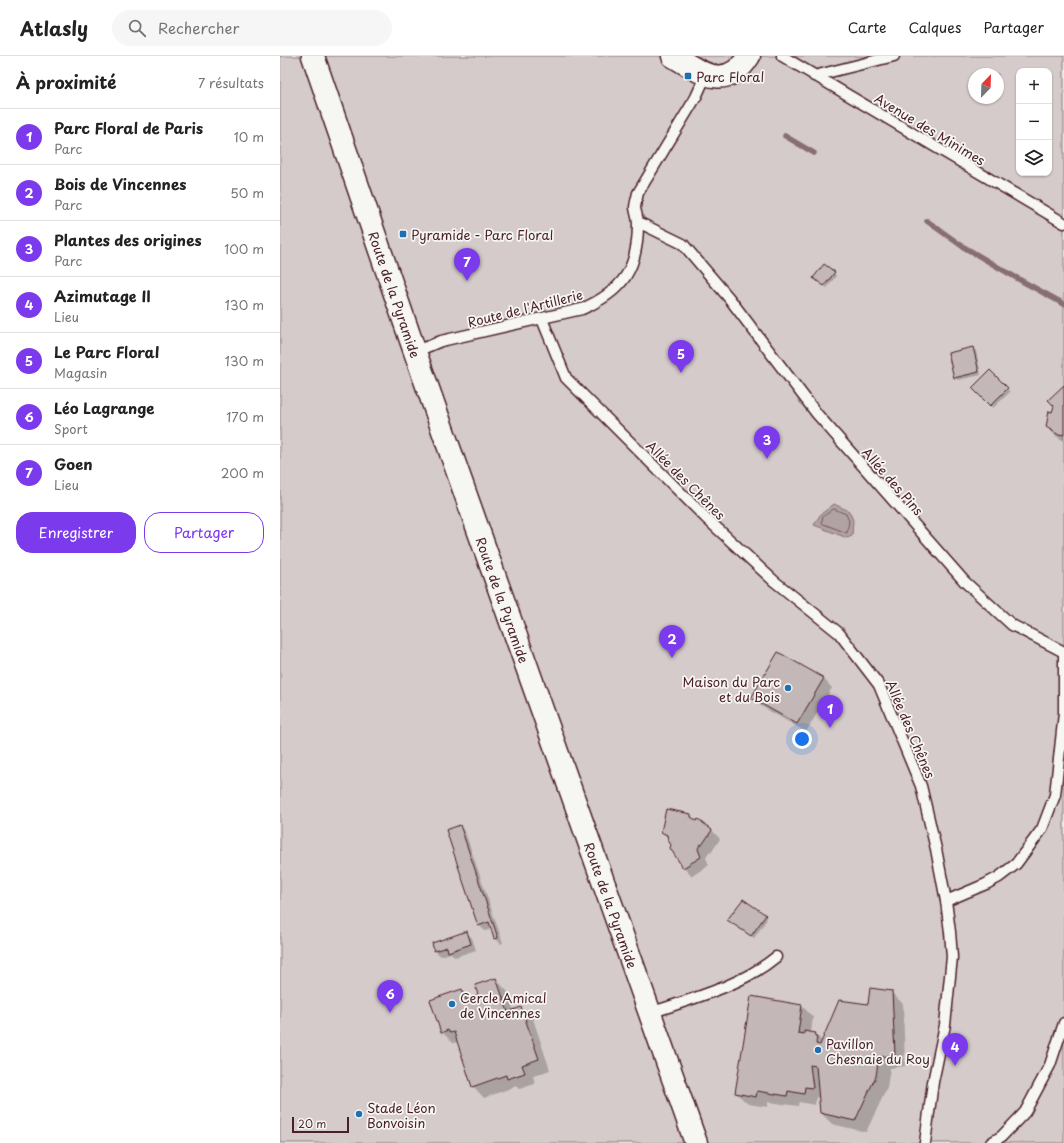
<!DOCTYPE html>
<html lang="fr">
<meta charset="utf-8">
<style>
:root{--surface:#fff;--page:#f6f6f6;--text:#222;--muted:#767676;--line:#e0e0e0;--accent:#7c3aed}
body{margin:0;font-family:"Playpen Sans",sans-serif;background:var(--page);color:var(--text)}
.controls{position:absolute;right:12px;top:12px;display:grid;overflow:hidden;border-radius:8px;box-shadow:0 1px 3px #0004}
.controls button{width:36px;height:36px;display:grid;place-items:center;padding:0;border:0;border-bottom:1px solid var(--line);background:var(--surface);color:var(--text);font:20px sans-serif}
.compass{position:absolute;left:688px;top:12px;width:36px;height:36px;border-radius:50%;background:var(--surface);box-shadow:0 1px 3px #0004;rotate:23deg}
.scale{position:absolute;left:12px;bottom:10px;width:57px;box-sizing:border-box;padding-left:4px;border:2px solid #4a1f2b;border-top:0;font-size:11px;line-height:14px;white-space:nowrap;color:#4a1f2b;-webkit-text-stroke:3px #f6f6f2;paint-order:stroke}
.you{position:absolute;left:522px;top:683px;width:14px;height:14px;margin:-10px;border:3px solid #fff;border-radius:50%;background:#1a73e8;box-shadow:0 0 0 6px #1a73e833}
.badge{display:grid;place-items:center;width:26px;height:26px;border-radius:50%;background:var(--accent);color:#fff;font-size:13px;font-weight:700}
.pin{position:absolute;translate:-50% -33px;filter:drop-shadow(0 1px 2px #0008)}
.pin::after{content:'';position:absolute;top:21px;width:14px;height:12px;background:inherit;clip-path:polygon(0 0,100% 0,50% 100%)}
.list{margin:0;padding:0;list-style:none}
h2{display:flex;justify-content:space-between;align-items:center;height:52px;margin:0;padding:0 16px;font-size:17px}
h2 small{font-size:13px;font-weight:400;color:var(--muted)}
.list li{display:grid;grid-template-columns:26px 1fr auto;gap:12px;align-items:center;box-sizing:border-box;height:56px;padding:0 16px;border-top:1px solid var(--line)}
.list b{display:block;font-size:15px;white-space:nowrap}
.list p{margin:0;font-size:13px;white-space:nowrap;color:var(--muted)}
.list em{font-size:13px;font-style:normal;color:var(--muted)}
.actions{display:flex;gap:8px;padding:12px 16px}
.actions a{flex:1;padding:9px 0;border:1px solid var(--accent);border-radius:16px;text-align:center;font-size:14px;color:var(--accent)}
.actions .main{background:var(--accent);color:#fff}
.icon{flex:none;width:22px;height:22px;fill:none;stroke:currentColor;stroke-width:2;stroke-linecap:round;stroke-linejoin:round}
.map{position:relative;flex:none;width:784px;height:1087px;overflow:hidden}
header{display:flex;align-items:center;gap:24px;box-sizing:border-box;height:56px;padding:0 20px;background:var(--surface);border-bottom:1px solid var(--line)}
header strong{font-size:19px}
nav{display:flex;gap:22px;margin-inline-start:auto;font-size:14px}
.search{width:280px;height:36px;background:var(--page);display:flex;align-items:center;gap:10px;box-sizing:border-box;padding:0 14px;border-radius:22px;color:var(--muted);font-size:15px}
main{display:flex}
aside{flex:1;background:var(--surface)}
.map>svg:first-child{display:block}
.green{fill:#d4cbca;stroke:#8f757a;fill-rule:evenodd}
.water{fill:#b1a2a3;stroke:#886e73}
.shadow{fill:#0003}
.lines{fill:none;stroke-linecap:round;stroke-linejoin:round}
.shore{stroke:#73535b;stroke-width:1}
.stream{stroke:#886e73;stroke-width:5.5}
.building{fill:#c4b7b7;stroke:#4a1f2b}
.lane-casing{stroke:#4a1f2b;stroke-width:13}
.secondary-casing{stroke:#4a1f2b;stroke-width:25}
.lane{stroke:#f6f6f2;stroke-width:10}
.secondary{stroke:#f6f6f2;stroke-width:22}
.poi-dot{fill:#1f6fb2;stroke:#f6f6f2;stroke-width:1.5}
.labels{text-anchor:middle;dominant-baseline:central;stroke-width:3.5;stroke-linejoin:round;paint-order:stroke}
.poi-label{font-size:13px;fill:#4a1f2b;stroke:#f6f6f2;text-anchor:start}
.street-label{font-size:13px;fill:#4a1f2b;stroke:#f6f6f2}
</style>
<header>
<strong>Atlasly</strong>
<div class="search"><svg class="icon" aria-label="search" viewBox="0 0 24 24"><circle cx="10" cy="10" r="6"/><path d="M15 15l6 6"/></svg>Rechercher</div>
<nav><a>Carte</a><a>Calques</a><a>Partager</a></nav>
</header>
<main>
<aside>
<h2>À proximité<small>7 résultats</small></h2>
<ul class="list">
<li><span class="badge">1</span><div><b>Parc Floral de Paris</b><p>Parc</p></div><em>10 m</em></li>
<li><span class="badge">2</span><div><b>Bois de Vincennes</b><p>Parc</p></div><em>50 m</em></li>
<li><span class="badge">3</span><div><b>Plantes des origines</b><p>Parc</p></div><em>100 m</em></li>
<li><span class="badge">4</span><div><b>Azimutage II</b><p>Lieu</p></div><em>130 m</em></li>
<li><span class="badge">5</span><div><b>Le Parc Floral</b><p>Magasin</p></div><em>130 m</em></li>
<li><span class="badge">6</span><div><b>Léo Lagrange</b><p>Sport</p></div><em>170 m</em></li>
<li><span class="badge">7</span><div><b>Goen</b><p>Lieu</p></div><em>200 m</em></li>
</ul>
<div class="actions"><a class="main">Enregistrer</a><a>Partager</a></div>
</aside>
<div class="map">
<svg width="784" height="1087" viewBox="0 0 784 1087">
<rect width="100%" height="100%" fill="#ece9e6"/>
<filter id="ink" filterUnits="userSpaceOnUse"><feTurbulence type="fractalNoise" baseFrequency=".025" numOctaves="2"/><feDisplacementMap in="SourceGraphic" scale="8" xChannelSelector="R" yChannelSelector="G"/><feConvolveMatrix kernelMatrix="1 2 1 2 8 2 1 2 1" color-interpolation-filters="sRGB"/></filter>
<g filter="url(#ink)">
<path class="green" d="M0 0H784V1087H0ZM739 15H769V117H739ZM694 18H718V42H694Z"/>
<path class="water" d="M554 448 569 455 573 464 572 480 567 482 534 469 540 459Z"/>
<path class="shadow" d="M554 217 556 220 547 232 537 224Z
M693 292 696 295 701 319 678 324 675 322 670 298Z
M710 316 730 336 713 352 693 332Z
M784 330V385L776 380 767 371Z
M498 597 544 623 552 632 526 676 481 650 472 642Z
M411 759 417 766 432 774 440 783 431 797 429 796 426 802 429 809 412 820 404 811 388 782 382 776Z
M180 770 185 776 223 887 221 888 215 882 212 873 205 875 199 869Z
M485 860 487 863 474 882 451 866Z
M186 876 192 882 196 894 175 901 171 897 161 900 155 895 153 887Z
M216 923 227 935 234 955 241 952 253 963 270 1014 253 1020 255 1028 239 1033 236 1030 204 1042 193 1030 178 986 173 987 162 976 182 935 191 943 200 940Z
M611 936 623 948 625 1010 610 1012 607 1032 586 1076 552 1068 541 1057 540 1042 536 1041 535 1049 519 1046 518 1050 488 1046V1051L468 1048 456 1037 472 942 522 950 533 961 531 977 535 978 542 985 588 949Z"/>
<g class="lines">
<path class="shore" d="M554 453 566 458 569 465 567 477 541 467 543 461Z"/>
<path class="stream" d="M505 80 534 97
M647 165 682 190 742 225 784 248"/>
</g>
<path class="building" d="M544 208 555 216 544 230 533 222Z
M693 291 699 316 674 322 668 297Z
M710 314 728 332 710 350 692 332Z
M784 329V379L780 378 779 379 766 371 769 355 772 356 774 350 768 344Z
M498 596 544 622 517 668 471 642Z
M386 753 411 758V761L417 765 418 763 432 774 422 789 420 788 418 793 421 801 403 812 390 792 391 789 388 784 387 779 381 776Z
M180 769 218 882 214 883 209 866 198 870 166 774Z
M463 843 486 859 471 880 447 864Z
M187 875 191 888 168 896 167 891 154 895 152 887Z
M216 922 228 956 241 951 259 1003 242 1009 245 1017 227 1023 226 1019 192 1031 174 976 170 977 168 974 161 977 150 944 182 933 186 944 198 939 195 929Z
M590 932 612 935 615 999 599 1001 596 1020 575 1065 540 1057 536 1010 530 1009 533 1032 525 1031 524 1038 508 1035 507 1040 477 1035 476 1041 455 1037 471 940 522 949 518 977 524 978V975L536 977 535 980H537L536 988 540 989 559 944 588 948Z"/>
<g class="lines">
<g class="lane-casing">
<path id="lane" d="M502 0 784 167
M534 20 614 0
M358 166 403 188 449 242 537 358 685 526 732 569 784 596
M262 263 286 322 426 462 494 525 559 577 599 629 641 730 656 793 666 845 670 876 672 901 665 969 653 1026 645 1087
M135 296 161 285 302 253C343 235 358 213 358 168 358 162 356 158 355 152 355 148 357 142 358 137L416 41 426 19
M666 845 706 828 719 821 736 808 762 773 775 739 784 657V599
M370 957C414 942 461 930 496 901
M711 1087 722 1080 745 1056 770 1009 784 967"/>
</g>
<g class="secondary-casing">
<g id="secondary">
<path id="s1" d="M33 0 135 296 416 1087"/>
<path d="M393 0C420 16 446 37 469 0"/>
</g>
</g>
<use href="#lane" class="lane"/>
<use href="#secondary" class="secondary"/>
</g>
</g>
<g class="poi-dot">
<rect x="404" y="16" width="8" height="8" rx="2"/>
<rect x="119" y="174" width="8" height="8" rx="2"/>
<circle cx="508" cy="632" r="4"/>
<circle cx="172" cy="948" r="4"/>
<circle cx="538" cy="994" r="4"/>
<circle cx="79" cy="1058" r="4"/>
</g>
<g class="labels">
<g class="poi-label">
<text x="416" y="20">Parc Floral</text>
<text x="131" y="178">Pyramide - Parc Floral</text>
<text x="500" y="625" text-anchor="end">Maison du Parc<tspan x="500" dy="15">et du Bois</tspan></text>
<text x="180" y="941">Cercle Amical<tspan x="180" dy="15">de Vincennes</tspan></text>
<text x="546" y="987">Pavillon<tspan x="546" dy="15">Chesnaie du Roy</tspan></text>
<text x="87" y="1051">Stade Léon<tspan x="87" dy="15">Bonvoisin</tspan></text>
</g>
<g class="street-label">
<text transform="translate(650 73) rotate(31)">Avenue des Minimes</text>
<text stroke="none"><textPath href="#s1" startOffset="252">Route de la Pyramide</textPath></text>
<text transform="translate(245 252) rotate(-14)">Route de l'Artillerie</text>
<text transform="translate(406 424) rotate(45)">Allée des Chênes</text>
<text transform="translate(613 425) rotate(49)">Allée des Pins</text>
<text stroke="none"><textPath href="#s1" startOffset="576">Route de la Pyramide</textPath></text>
<text transform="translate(631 673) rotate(67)">Allée des Chênes</text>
<text stroke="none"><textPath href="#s1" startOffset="900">Route de la Pyramide</textPath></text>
</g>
</g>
</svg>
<div class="controls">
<button>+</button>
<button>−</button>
<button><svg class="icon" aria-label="layers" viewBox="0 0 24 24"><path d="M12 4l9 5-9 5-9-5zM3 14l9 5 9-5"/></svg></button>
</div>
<svg class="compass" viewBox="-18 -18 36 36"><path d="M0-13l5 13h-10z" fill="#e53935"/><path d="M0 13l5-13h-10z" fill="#767676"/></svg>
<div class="scale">20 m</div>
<div class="you"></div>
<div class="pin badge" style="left:550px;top:672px">1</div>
<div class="pin badge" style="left:392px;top:602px">2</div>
<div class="pin badge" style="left:487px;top:403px">3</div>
<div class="pin badge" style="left:675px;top:1010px">4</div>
<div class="pin badge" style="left:401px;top:317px">5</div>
<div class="pin badge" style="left:110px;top:957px">6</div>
<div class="pin badge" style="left:187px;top:225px">7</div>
</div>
</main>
